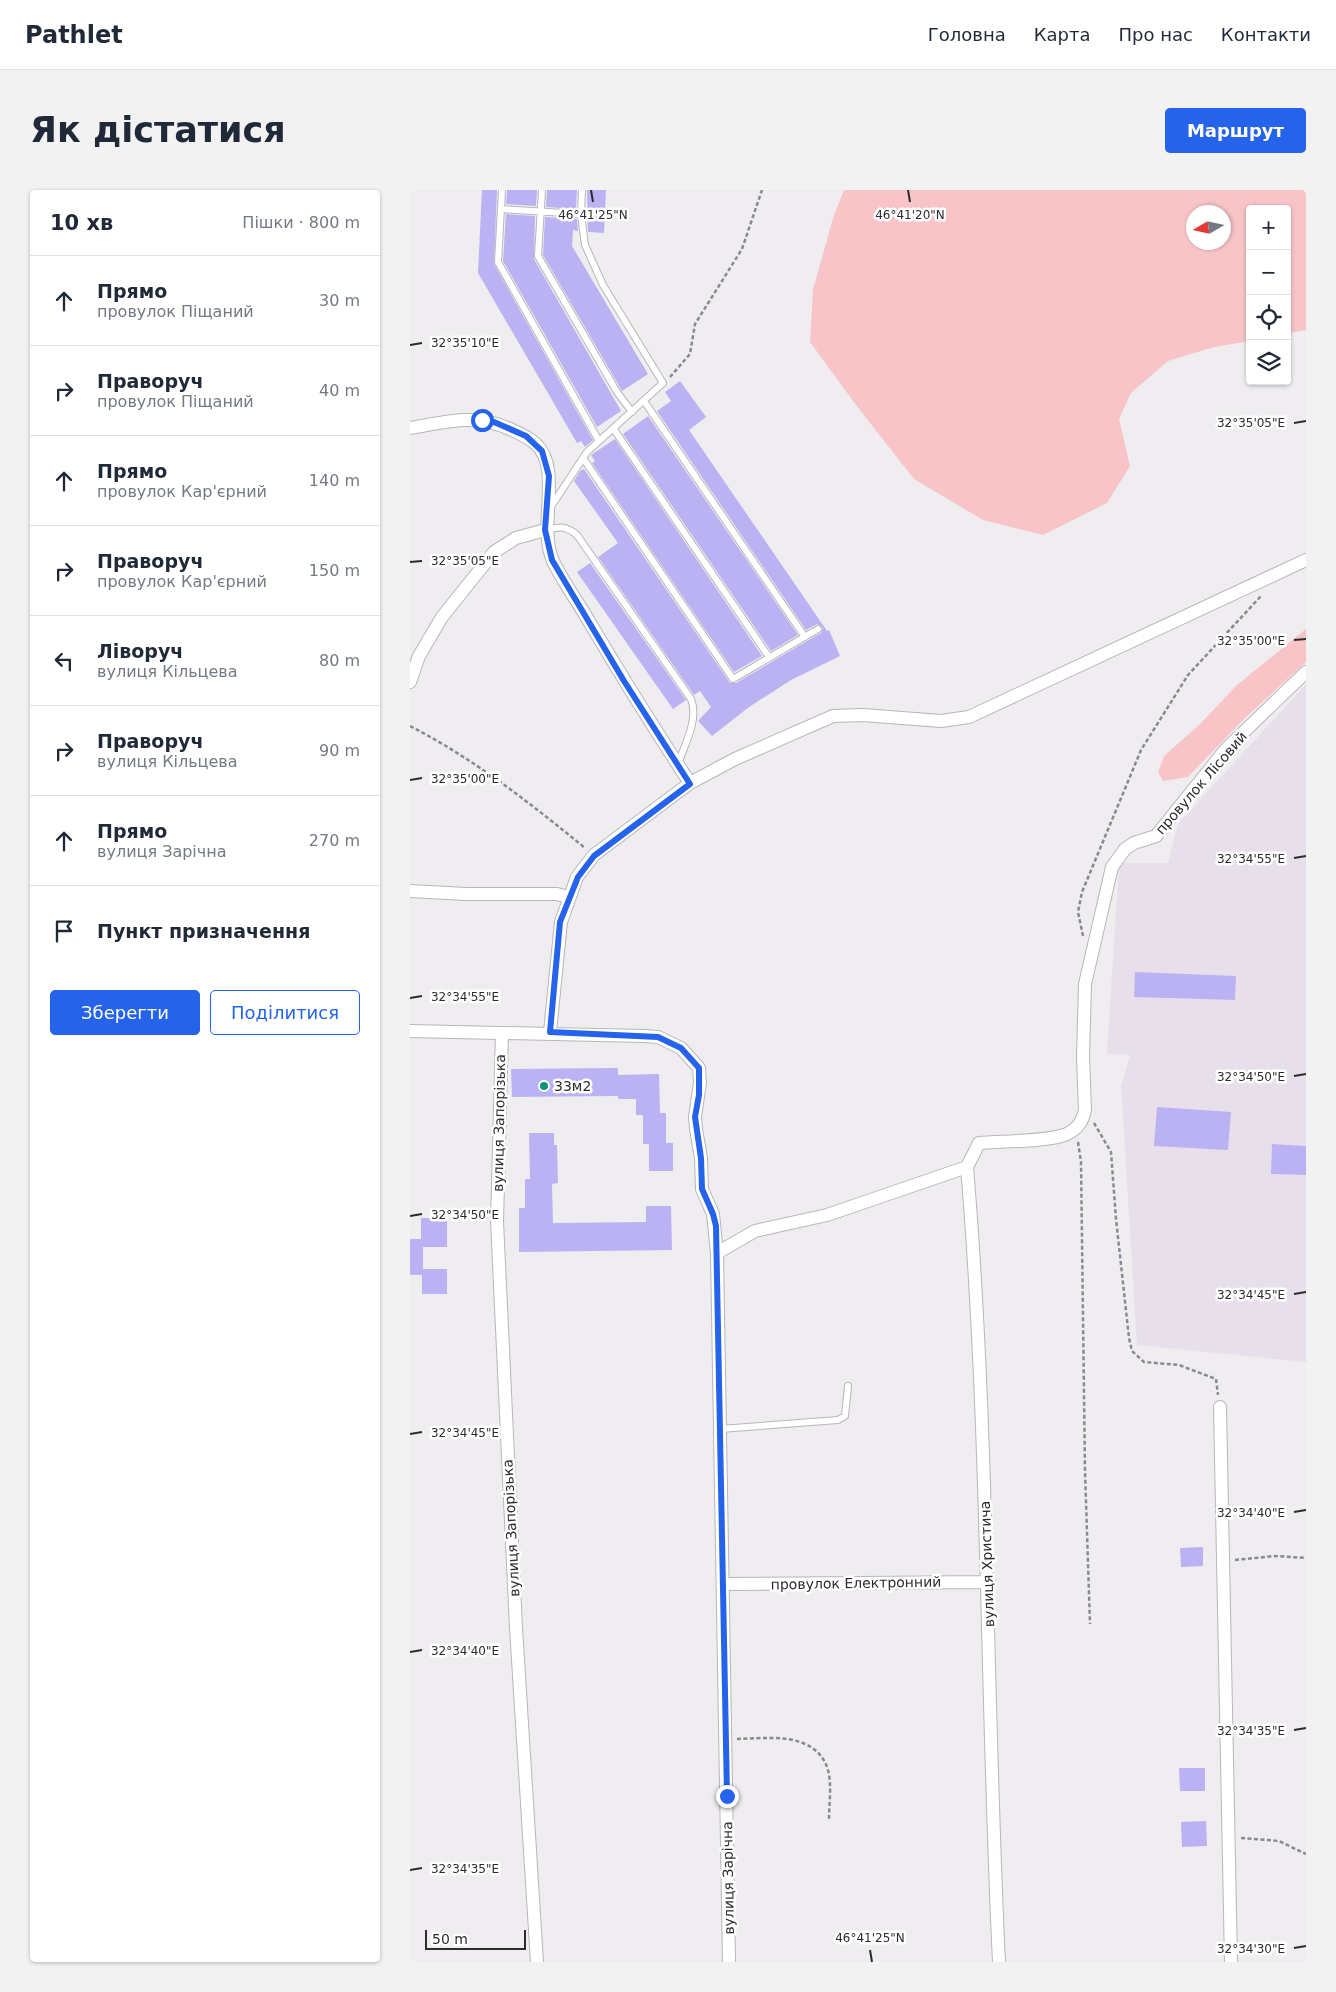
<!DOCTYPE html>
<html lang="uk">
<meta charset="utf-8">
<style>
:root{--surface:#fff;--page:#f2f2f3;--text:#1f2937;--muted:#747a83;--line:#e0e1e3;--accent:#2563eb}
body{margin:0;font-family:"DejaVu Sans",sans-serif;background:var(--page);color:var(--text)}
.controls{position:absolute;right:15px;top:15px;display:grid;overflow:hidden;border-radius:5px;box-shadow:0 1px 4px #0004}
.controls button{width:45px;height:45px;display:grid;place-items:center;padding:0;border:0;border-bottom:1px solid var(--line);background:var(--surface);color:var(--text);font:25px sans-serif}
.compass{position:absolute;left:776px;top:15px;width:45px;height:45px;border-radius:50%;background:var(--surface);box-shadow:0 1px 4px #0004;rotate:261deg}
.scale{position:absolute;left:15px;bottom:12px;width:101px;box-sizing:border-box;padding-left:5px;border:2px solid #2c2c2d;border-top:0;font-size:14px;line-height:18px;white-space:nowrap;color:#2c2c2d;-webkit-text-stroke:4px #fff;paint-order:stroke}
.stop{position:absolute;width:15px;height:15px;margin:-11px;border:4px solid #2563eb;border-radius:50%;background:#fff}
.stop.end{background:#2563eb;border-color:#fff;box-shadow:0 1px 5px #0008}
.list{margin:0;padding:0;list-style:none}
h2{display:flex;justify-content:space-between;align-items:center;height:65px;margin:0;padding:0 20px;font-size:21px}
h2 small{font-size:16px;font-weight:400;color:var(--muted)}
.list li{display:grid;grid-template-columns:32px 1fr auto;gap:15px;align-items:center;box-sizing:border-box;height:90px;padding:0 20px;border-top:1px solid var(--line)}
.list b{display:block;font-size:19px;white-space:nowrap}
.list p{margin:0;font-size:16px;white-space:nowrap;color:var(--muted)}
.list em{font-size:16px;font-style:normal;color:var(--muted)}
.actions{display:flex;gap:10px;padding:15px 20px}
.actions a{flex:1;padding:11px 0;border:1px solid var(--accent);border-radius:5px;text-align:center;font-size:18px;color:var(--accent)}
.actions .main{background:var(--accent);color:#fff}
.icon{flex:none;width:28px;height:28px;fill:none;stroke:currentColor;stroke-width:2;stroke-linecap:round;stroke-linejoin:round}
.map{position:relative;flex:none;width:896px;height:1772px;overflow:hidden;border-radius:5px}
header{display:flex;align-items:center;gap:30px;box-sizing:border-box;height:70px;padding:0 25px;background:var(--surface);border-bottom:1px solid var(--line)}
header strong{font-size:24px}
nav{display:flex;gap:28px;margin-inline-start:auto;font-size:18px}
.intro{display:flex;align-items:center;justify-content:space-between;box-sizing:border-box;height:120px;padding:0 30px}
h1{margin:0;font-size:35px}
.button{padding:12px 22px;border-radius:5px;background:var(--accent);color:#fff;font-size:18px;font-weight:700}
main{display:flex;gap:30px;padding:0 30px}
aside{flex:1;background:var(--surface);border-radius:5px;box-shadow:0 1px 4px #0004}
.map>svg:first-child{display:block}
.built{fill:#e7e0ea}
.green{fill:#f8c4c7;fill-rule:evenodd}
.building{fill:#bab2f3}
.lines{fill:none;stroke-linecap:round;stroke-linejoin:round}
.lane-casing{stroke:#b9b6b9;stroke-width:8}
.street-casing{stroke:#b9b6b9;stroke-width:14}
.path{stroke:#8a898b;stroke-width:2.5;stroke-dasharray:4 2.5;stroke-linecap:butt}
.lane{stroke:#fff;stroke-width:6}
.street{stroke:#fff;stroke-width:12}
.route{stroke:#2563eb;stroke-width:6}
.ticks{fill:none;stroke:#2c2c2d;stroke-width:2}
.poi-dot{fill:#0d937d;stroke:#fff;stroke-width:2}
.labels{text-anchor:middle;dominant-baseline:central;stroke-width:5;stroke-linejoin:round;paint-order:stroke}
.street-label{font-size:14px;fill:#2c2c2d;stroke:#fff}
.poi-label{font-size:14px;fill:#2c2c2d;stroke:#fff;text-anchor:start}
.ticks-label{font-size:12px;text-anchor:middle;fill:#2c2c2d;stroke:#fff;stroke-width:5;stroke-linejoin:round;paint-order:stroke}
</style>
<header>
<strong>Pathlet</strong>
<nav><a>Головна</a><a>Карта</a><a>Про нас</a><a>Контакти</a></nav>
</header>
<div class="intro"><h1>Як дістатися</h1><a class="button">Маршрут</a></div>
<main>
<aside>
<h2>10 хв<small>Пішки · 800 m</small></h2>
<ul class="list">
<li><svg class="icon" aria-label="ahead" viewBox="0 0 24 24"><path d="M12 20V5M6 11l6-6 6 6"/></svg><div><b>Прямо</b><p>провулок Піщаний</p></div><em>30 m</em></li>
<li><svg class="icon" aria-label="right" viewBox="0 0 24 24"><path d="M7 20v-9h11M14 6l5 5-5 5"/></svg><div><b>Праворуч</b><p>провулок Піщаний</p></div><em>40 m</em></li>
<li><svg class="icon" aria-label="ahead" viewBox="0 0 24 24"><path d="M12 20V5M6 11l6-6 6 6"/></svg><div><b>Прямо</b><p>провулок Кар'єрний</p></div><em>140 m</em></li>
<li><svg class="icon" aria-label="right" viewBox="0 0 24 24"><path d="M7 20v-9h11M14 6l5 5-5 5"/></svg><div><b>Праворуч</b><p>провулок Кар'єрний</p></div><em>150 m</em></li>
<li><svg class="icon" aria-label="left" viewBox="0 0 24 24"><path d="M17 20v-9H6M10 6l-5 5 5 5"/></svg><div><b>Ліворуч</b><p>вулиця Кільцева</p></div><em>80 m</em></li>
<li><svg class="icon" aria-label="right" viewBox="0 0 24 24"><path d="M7 20v-9h11M14 6l5 5-5 5"/></svg><div><b>Праворуч</b><p>вулиця Кільцева</p></div><em>90 m</em></li>
<li><svg class="icon" aria-label="ahead" viewBox="0 0 24 24"><path d="M12 20V5M6 11l6-6 6 6"/></svg><div><b>Прямо</b><p>вулиця Зарічна</p></div><em>270 m</em></li>
<li><svg class="icon" aria-label="arrive" viewBox="0 0 24 24"><path d="M6 21V4h12l-3 4 3 4H6"/></svg><div><b>Пункт призначення</b></div></li>
</ul>
<div class="actions"><a class="main">Зберегти</a><a>Поділитися</a></div>
</aside>
<div class="map">
<svg width="896" height="1772" viewBox="0 0 896 1772">
<rect width="100%" height="100%" fill="#efedf0"/>
<path class="built" d="M896 494V1172L727 1155 711 896 720 865 697 864 709 673H758L768 634Z"/>
<path class="green" d="M434 0H896V140L877 143V19H840V151L804 157 758 171 721 203 709 229 720 276 697 313 633 345 573 330 504 289 446 215 400 152 403 100 423 28ZM784 22H814V52H784Z
M896 439V472L834 529 778 587 753 591 748 582 754 566 789 535 827 495Z"/>
<path class="building" d="M72 0H87L84 74 183 250 175 257 171 251 167 253 68 83Z
M97 0H127L126 16 96 14Z
M137 0H167L166 19 136 17Z
M177 0H196L194 43 178 42Z
M96 24 125 26 124 69 211 221 187 237 93 71Z
M135 27 167 29 168 41 163 40 162 56 238 184 212 201 133 65Z
M270 191 296 227 279 240 417 441 419 440 430 466 381 490 339 517 302 546 288 531 301 517 290 501 284 505 188 367 208 353 164 291 170 281 174 279 320 493H326L397 451 411 443 413 438 407 434 396 440 247 221 261 211 255 202Z
M238 226 388 445 361 461 213 244Z
M205 249 352 466 324 482 182 273 185 271 181 265Z
M180 373 276 510 263 519 167 382Z
M725 782 826 786 825 810 724 807Z
M208 878V885L249 884 250 923H256V953H263V981H239V954H233V925H226V909H208V906L102 907 101 879Z
M747 917 821 922 818 960 744 956Z
M119 943H144V955H147L148 993 142 994 143 1033 236 1032V1016H261L262 1060 109 1062V1018H115V989H120Z
M862 954 896 956V985L861 984Z
M11 1028H37V1057H13V1079H37V1104H12V1085H0V1049H11Z
M793 1357V1376L771 1377 770 1358Z
M769 1578H795V1601H770Z
M796 1631 797 1656 772 1657 771 1632Z"/>
<g class="lines">
<g class="lane-casing">
<path id="lane" d="M92 0 88 72 189 251
M132 0 128 66 207 202 222 222
M91 19 171 24
M234 211 395 447
M203 238 359 467
M173 268 323 489 408 439
M142 315 177 262 253 193 193 95 175 55 171 24 172 0
M136 340C149 337 156 335 167 345L281 509C289 529 275 554 268 574
M310 1239 428 1230 435 1226 438 1196"/>
</g>
<g class="street-casing">
<path id="street" d="M0 238C37 232 64 223 100 239 109 243 118 247 126 254 153 280 127 335 143 371 153 392 168 412 180 433 212 487 245 540 280 593
M0 492 9 466 32 427 84 362 106 348 135 340
M0 701 56 704H147L158 707
M0 841 234 846 248 847 271 858 289 878 290 893 285 927 286 939 291 968 292 999 303 1024 307 1063 319 1772
M140 842 151 732 167 687 184 665 280 593 325 569 423 526 453 525 531 531 559 527 896 370
M92 843 87 1031 106 1438 127 1772
M557 977C579 1241 576 1507 589 1772
M307 1063 345 1041 417 1025 557 977 569 953C590 951 639 952 657 944 668 939 673 931 675 920L673 867 675 794 702 677 715 659 724 653 746 646 816 559 896 482
M810 1217 821 1772
M313 1394 579 1392"/>
</g>
<path class="path" d="M260 187 280 164 285 134 332 59 352 0
M0 536C64 569 120 613 175 658
M673 746 668 722 672 702 731 560 778 485 851 406
M684 933 701 962 706 1029 719 1148 722 1161 734 1172 769 1175 806 1189 808 1205
M668 952 671 972 675 1281 680 1434
M825 1370 865 1366 896 1368
M327 1549C359 1548 406 1541 418 1580 422 1595 419 1614 419 1630
M831 1648 869 1651 896 1664"/>
<use href="#lane" class="lane"/>
<use href="#street" class="street"/>
</g>
<g class="lines">
<path class="route" d="M72 230 84 232 116 246 132 261 139 286 135 340 142 370 214 491 280 594 184 666 168 687 150 732 140 842 248 847 271 858 289 878V905L285 927 291 968 292 999 303 1024 306 1036 317 1606"/>
</g>
<path class="ticks" d="M181 0 183 12M498 0 500 12M0 155 12 153M884 233 896 231M0 372 12 371M884 450 896 449M0 590 12 588M884 668 896 666M0 808 12 806M884 886 896 884M0 1026 12 1024M884 1104 896 1102M0 1244 12 1242M884 1322 896 1320M0 1462 12 1460M884 1540 896 1538M0 1680 12 1678M884 1758 896 1756M460 1760 462 1772"/>
<circle class="poi-dot" cx="134" cy="896" r="5"/>
<g class="labels">
<g class="street-label">
<text transform="translate(791 593) rotate(-49)">провулок Лісовий</text>
<text transform="translate(89 933) rotate(-89)">вулиця Запорізька</text>
<text transform="translate(101 1338) rotate(-93)">вулиця Запорізька</text>
<text transform="translate(577 1374) rotate(-92)">вулиця Христича</text>
<text transform="translate(446 1393) rotate(-1)">провулок Електронний</text>
<text transform="translate(318 1688) rotate(-91)">вулиця Зарічна</text>
</g>
<g class="poi-label">
<text x="144" y="896">33м2</text>
</g>
</g>
<g class="ticks-label">
<text x="183" y="29">46°41'25"N</text>
<text x="500" y="29">46°41'20"N</text>
<text x="55" y="157">32°35'10"E</text>
<text x="841" y="237">32°35'05"E</text>
<text x="55" y="375">32°35'05"E</text>
<text x="841" y="455">32°35'00"E</text>
<text x="55" y="593">32°35'00"E</text>
<text x="841" y="673">32°34'55"E</text>
<text x="55" y="811">32°34'55"E</text>
<text x="841" y="891">32°34'50"E</text>
<text x="55" y="1029">32°34'50"E</text>
<text x="841" y="1109">32°34'45"E</text>
<text x="55" y="1247">32°34'45"E</text>
<text x="841" y="1327">32°34'40"E</text>
<text x="55" y="1465">32°34'40"E</text>
<text x="841" y="1545">32°34'35"E</text>
<text x="55" y="1683">32°34'35"E</text>
<text x="460" y="1752">46°41'25"N</text>
<text x="841" y="1763">32°34'30"E</text>
</g>
</svg>
<div class="controls">
<button>+</button>
<button>−</button>
<button><svg class="icon" aria-label="locate" viewBox="0 0 24 24"><circle cx="12" cy="12" r="6"/><path d="M12 2v4M12 18v4M2 12h4M18 12h4"/></svg></button>
<button><svg class="icon" aria-label="layers" viewBox="0 0 24 24"><path d="M12 4l9 5-9 5-9-5zM3 14l9 5 9-5"/></svg></button>
</div>
<svg class="compass" viewBox="-18 -18 36 36"><path d="M0-13l5 13h-10z" fill="#e53935"/><path d="M0 13l5-13h-10z" fill="#747a83"/></svg>
<div class="scale">50 m</div>
<div class="stop" style="left:72px;top:230px"></div>
<div class="stop end" style="left:317px;top:1606px"></div>
</div>
</main>
